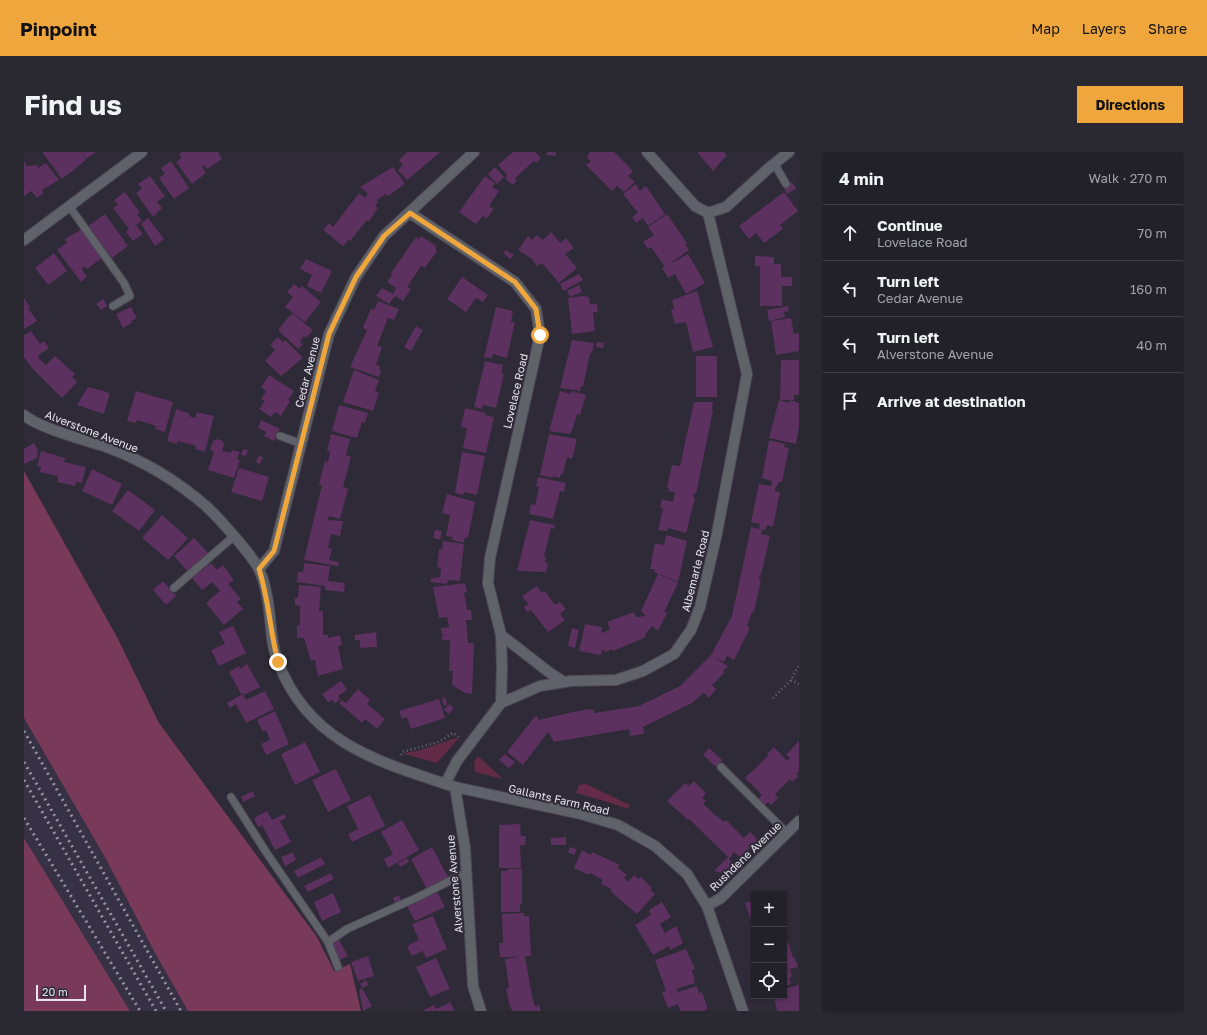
<!DOCTYPE html>
<meta charset="utf-8">
<style>
:root{--surface:#222029;--page:#2a2831;--text:#f1f3f6;--muted:#a2a3a8;--line:#3f3e46;--accent:#efa73d}
body{margin:0;font-family:"Golos Text",sans-serif;background:var(--page);color:var(--text)}
.controls{position:absolute;right:12px;bottom:12px;display:grid;overflow:hidden;border-radius:0px;box-shadow:0 1px 3px #0004}
.controls button{width:36px;height:36px;display:grid;place-items:center;padding:0;border:0;border-bottom:1px solid var(--line);background:var(--surface);color:var(--text);font:20px sans-serif}
.scale{position:absolute;left:12px;bottom:10px;width:50px;box-sizing:border-box;padding-left:4px;border:2px solid #e7e4ed;border-top:0;font-size:11px;line-height:14px;white-space:nowrap;color:#e7e4ed;-webkit-text-stroke:3px #2e2a37;paint-order:stroke}
.stop{position:absolute;width:12px;height:12px;margin:-9px;border:3px solid #efa73d;border-radius:50%;background:#fff}
.stop.end{background:#efa73d;border-color:#fff;box-shadow:0 1px 4px #0008}
.list{margin:0;padding:0;list-style:none}
h2{display:flex;justify-content:space-between;align-items:center;height:52px;margin:0;padding:0 16px;font-size:17px}
h2 small{font-size:13px;font-weight:400;color:var(--muted)}
.list li{display:grid;grid-template-columns:26px 1fr auto;gap:12px;align-items:center;box-sizing:border-box;height:56px;padding:0 16px;border-top:1px solid var(--line)}
.list b{display:block;font-size:15px;white-space:nowrap}
.list p{margin:0;font-size:13px;white-space:nowrap;color:var(--muted)}
.list em{font-size:13px;font-style:normal;color:var(--muted)}
.icon{flex:none;width:22px;height:22px;fill:none;stroke:currentColor;stroke-width:2;stroke-linecap:round;stroke-linejoin:round}
.map{position:relative;flex:none;width:775px;height:859px;overflow:hidden;border-radius:0px}
header{display:flex;align-items:center;gap:24px;box-sizing:border-box;height:56px;padding:0 20px;background:var(--accent);color:#111}
header strong{font-size:19px}
nav{display:flex;gap:22px;margin-inline-start:auto;font-size:14px}
.intro{display:flex;align-items:center;justify-content:space-between;box-sizing:border-box;height:96px;padding:0 24px}
h1{margin:0;font-size:28px}
.button{padding:10px 18px;border-radius:0px;background:var(--accent);color:#111;font-size:14px;font-weight:700}
main{display:flex;gap:24px;padding:0 24px}
aside{flex:1;background:var(--surface);border-radius:0px;box-shadow:0 1px 3px #0004}
.map>svg:first-child{display:block}
.built{fill:#373145}
.green{fill:#632b46}
.forest{fill:#783a58}
.building{fill:#5c305f}
.lines{fill:none;stroke-linecap:round;stroke-linejoin:round}
.service-casing{stroke:#4c4854;stroke-width:9}
.minor-casing{stroke:#4c4854;stroke-width:12}
.path{stroke:#6c6974;stroke-width:2.5;stroke-dasharray:1 3;stroke-linecap:butt}
.service{stroke:#5f6268;stroke-width:7}
.minor{stroke:#5f6268;stroke-width:10}
.rail{stroke:#97939e;stroke-width:3;stroke-dasharray:2 4;stroke-linecap:butt}
.route{stroke:#efa73d;stroke-width:5}
.labels{text-anchor:middle;dominant-baseline:central;stroke-width:4;stroke-linejoin:round;paint-order:stroke}
.street-label{font-size:11px;fill:#e7e4ed;stroke:#2e2a37}
</style>
<header>
<strong>Pinpoint</strong>
<nav><a>Map</a><a>Layers</a><a>Share</a></nav>
</header>
<div class="intro"><h1>Find us</h1><a class="button">Directions</a></div>
<main>
<div class="map">
<svg width="775" height="859" viewBox="0 0 775 859">
<rect width="100%" height="100%" fill="#2e2a37"/>
<path class="built" d="M0 566 82 707 131 801 164 859H106L0 686Z"/>
<path class="green" d="M432 586 434 587 413 611 381 602V601L397 598Z
M454 604 479 627 451 620 450 610Z
M562 632 606 653 604 657 580 649 552 641 555 633Z"/>
<path class="forest" d="M0 319 93 485 135 571 293 785 310 819 326 812 337 859H164L131 801 82 707 0 566Z
M0 686 106 859H0Z"/>
<path class="building" d="M18 0H72L62 7 58 2 62 8 38 27Z
M158 0H194L198 7 183 17 180 13 178 15 182 21 168 32 152 10 158 6 155 2Z
M383 0H416L383 28 374 18 379 13 375 8Z
M489 0H511L517 6 512 11 510 9 491 26 493 29 488 33 481 26 483 23 474 13Z
M523 0H532V4L523 3Z
M566 0H590L609 19 604 24 611 30 600 40 593 34 588 39 562 13 567 9 563 6Z
M673 0H700L703 3 689 19Z
M0 9 3 14 13 13 14 16 22 11 35 28 18 38 20 41 13 46 7 39 0 44Z
M147 9 165 36 150 47 135 26 141 22 137 16Z
M369 15 381 32 364 44 362 42 353 48 354 50 351 54 354 56 345 69 343 68 326 89 324 88 319 94 299 78 305 71 309 75 335 41 341 46 344 42 336 35Z
M471 15 480 25 473 32 464 22Z
M126 24 141 44 133 50 138 56 129 65 112 41 118 37 114 32Z
M461 24 471 31 468 35 475 39 465 54 470 57 463 66 459 64 452 72 435 60Z
M768 30 772 37 763 42 759 35Z
M612 32 616 39 622 34 641 62 624 74 619 66 612 71 608 65 614 61 599 42Z
M101 40 116 61 113 62 118 69 112 73 119 82 109 89 102 80 105 77 89 56 94 53 90 48Z
M760 40 774 59 756 73 759 77 740 91 732 81 725 87 715 74Z
M81 62 104 94 88 106 64 74Z
M643 62 663 91 661 92 665 98 641 115 627 95 624 97 619 90 630 83 624 75Z
M124 66 140 87 131 94 117 72Z
M58 77 79 105 63 117 60 114 58 117 63 125 57 130 33 98 43 91 41 87Z
M527 80 536 91 542 86 550 96 541 102 553 116 535 131 518 111 513 114 508 107 494 98 504 84 508 88 512 83 519 88Z
M397 84 412 94 411 97 413 99 401 116 397 114 392 122 383 135 387 137 379 149 371 144 365 152 352 144 358 136 369 142 372 136 363 130 368 123 367 121 392 85 395 87Z
M482 98 490 103 486 107 479 101Z
M30 101 43 119 24 133 11 116Z
M664 102 681 131 662 142 651 122 644 126 638 116Z
M731 104 750 105V112H757V125H768V134H758V154H736V114H731Z
M282 107 308 119 297 141 283 134 288 123 276 117Z
M555 122 559 128 539 139 536 132Z
M438 125 464 143 459 150 452 146 442 160 423 147Z
M270 132 276 137 278 134 297 150 281 170 261 155 269 145 263 140Z
M555 133 558 140 546 145 543 139Z
M673 139 689 195 669 200 662 170 651 172 647 158 650 157 648 148Z
M559 144 565 145 566 152H573L574 160H569L571 179 548 182 544 146Z
M0 146 6 155 4 156 13 169 0 177Z
M79 147 83 154 77 158 72 152Z
M354 149 375 157 370 168 364 166 353 194 358 195 352 213 356 214 355 217 357 218 355 225 326 215 343 178 339 176 347 156 350 158Z
M764 154 765 159 760 160 761 165 745 169 743 158Z
M107 155 113 166 107 169 108 171 99 176 92 162Z
M472 155 489 159 487 170H491L483 206 469 202 468 206 460 205Z
M268 161 289 178 282 186 280 184 276 190 279 192 274 197 254 178Z
M767 166 770 182 775 181V199L752 203 747 169Z
M392 174 399 178 387 199 380 195Z
M7 179 16 192 20 189 25 196 14 204 16 208 22 213 31 204 51 222 48 225 53 230 38 246 8 216 0 205V183Z
M254 185 259 190 261 188 279 206 257 224 241 209 251 198 246 193Z
M548 188 570 191 568 201H566L559 235 557 234 556 239 536 236Z
M573 190 580 191 579 196 572 195Z
M672 204H693V245H672Z
M757 208H775V243H770V248H756Z
M461 209 479 213 477 221 480 222 472 256 459 253 458 257 450 255Z
M330 218 355 228 351 239 355 241 349 259 319 250Z
M245 223 270 239 264 248 266 249 257 264 251 260 247 265 235 257 241 249 237 247 242 239 237 235Z
M64 235 86 241 80 262 53 253Z
M112 239 149 250 141 280 131 277 132 274 113 268 112 271 103 269Z
M536 239 547 242V239L562 243 556 263 553 262 548 279H547L546 282 525 279Z
M755 248 765 251 766 248 775 251V276L772 292 745 286Z
M670 250H689L688 258H689L672 342 670 341 669 345 671 346 662 381 644 376 643 379 634 378 639 357 636 356 638 347 649 350 651 340 644 339 645 336 643 335 648 313 656 314Z
M315 253 344 261 341 271 338 270 333 286 308 279Z
M441 256 462 261 461 263 470 265 462 301 439 296 443 276 437 275Z
M152 257 166 262 165 264 171 266 173 260 190 264 181 300 171 297 172 294 162 291 153 289V292L143 289Z
M237 268 256 277 250 289 240 284 242 280 234 276Z
M307 282 326 287 322 303 327 305 319 335 324 337 316 367 305 364 304 368 319 369 316 384 307 382 304 396 308 397 305 408 315 410 314 414 280 408 298 333H295L301 309 304 310 306 300 303 299Z
M525 282 553 287 548 307 543 305 539 322 537 321 536 326 529 324V326L516 323Z
M193 287 199 289 200 292 198 299 207 301 208 298 216 300 213 307 216 308 210 326 184 318 190 300 186 298 189 289Z
M745 288 761 292 760 295 765 296 758 330H755L750 339 756 340 749 375 743 373 741 378H738L737 382 746 384 737 423 736 422 735 427 737 428 730 460H728L723 474 726 476 710 508 703 504 700 510 688 504 704 514 699 519 700 521 688 533 692 537 685 546 680 541 668 551 619 575 620 582 606 584 605 577 530 590 524 580 499 613 483 600 512 563 515 568 549 560 566 557 570 558V561L615 554 656 534 687 503 708 464 727 375 735 377 736 372 727 370 735 332 747 334 748 329 738 326Z
M10 291 14 298 13 306 0 312V297Z
M219 297 224 298 222 304 217 303Z
M17 299 41 306 40 310 62 315 58 331 52 330 51 334 33 330 34 324 16 320 17 315 13 314Z
M438 300 461 304 453 343 440 340 439 343 431 341Z
M235 303 239 305 236 312 232 310Z
M215 316 245 325 238 349 207 340Z
M68 317 98 332 88 353 58 339Z
M514 325 542 331 540 340 536 339 529 367 505 362 507 352 511 353 515 335 512 334Z
M104 338 131 358 115 379 88 359Z
M423 342 451 350 444 386 441 385 440 391 428 388 429 385 422 384 426 363 418 361Z
M138 363 164 386 144 408 118 386Z
M506 368 531 373 530 377 527 376 520 404 522 405 521 410 524 412 522 420 493 419Z
M411 378 418 379 416 388 409 386Z
M642 383 663 389 654 430 630 420 631 417H626L631 391 640 393Z
M170 386 185 402 164 420 150 404Z
M419 389 440 392 436 429 424 428 423 432 406 430 407 427 416 425 417 416 413 415 415 397H418Z
M187 411 193 418 199 413 210 428 204 432 217 447 213 450 219 457 200 473 182 451 196 439 188 430 178 438 168 426Z
M280 411 306 414 304 429 321 431 320 440 301 438V434L273 430 274 420H279Z
M634 422 654 431 640 460 643 461 634 479 628 474 621 483 622 485 589 499 588 497 581 500 579 497 577 503 555 499 561 472 578 475 577 481 586 478 583 470 610 460 612 465 622 464 617 459Z
M139 429 152 444 142 453 129 438Z
M441 431 443 440 440 441 442 450 443 458H447L448 468H442L444 491H450L448 542 441 541 428 533 429 519H425L426 488H418V484L426 482 418 483 417 476 425 475 423 465 415 466 409 435Z
M275 433 297 435 295 459H299V483H304V486L316 483 318 493 314 494 319 517 294 524 291 508 287 509 280 486H273V473H276V454L271 453V446L274 445Z
M513 434 518 441 521 439 531 453 536 450 542 457 536 462 541 468 524 480 507 458 503 460 500 455 504 452 498 444Z
M209 474 222 501 195 514 187 498 201 492 195 480Z
M548 476 555 478 551 496 544 494Z
M352 480 353 495 336 496V488H331V483Z
M223 512 236 535 220 543 219 541 217 542 205 520 215 514 216 517Z
M317 529 323 538 314 544 316 548 311 551 308 548 304 550 298 542Z
M334 537 346 548 343 552 361 567 353 577 341 567 338 571 315 551 318 548 322 551Z
M241 539 250 557 222 571 212 552 206 556 203 551 219 542 222 548Z
M421 545 423 552 420 554 418 547Z
M415 547 421 566 387 577 383 565 378 567 375 559Z
M425 552 430 556 425 562 420 558Z
M251 559 265 592 242 603 237 592 246 588 242 578 239 580 233 568Z
M775 589V619L772 622 775 624 768 630 766 627 751 642 754 646 747 653 744 650 741 653 734 647 738 643 721 626 744 604 743 602 750 595 763 609 766 606 762 603Z
M281 590 296 620 271 633 257 602Z
M685 596 698 608 692 615 679 603Z
M481 602 491 610 485 616 475 608Z
M312 617 327 648 304 660 288 628Z
M670 629 682 641 678 646 682 649 679 652 689 661 700 670 702 668 720 686 726 680 734 688 716 705 710 700 705 707 710 712 699 721 690 719 704 705 665 667 664 668 643 649 661 631 665 634Z
M229 639 231 644 219 650 217 645Z
M346 643 361 674 328 690 324 682 334 677 323 654Z
M243 659 248 668 260 662 262 666 256 669 267 690 251 698 238 673 234 675 230 666Z
M378 668 395 698 364 716 360 707 369 702 357 680Z
M496 672 497 684H502L501 693H496L497 716H475V673Z
M542 685V693H527V686Z
M408 695 424 725 403 737 387 707Z
M546 695 553 697 550 703 544 700Z
M558 698 567 703 568 700 596 713 594 716 603 723 600 726 604 730 610 723 615 727 617 725 628 736 626 738 631 742 613 762 586 739 588 737 577 732 579 728 566 721 565 723 550 716Z
M269 700 272 708 261 714 257 705Z
M297 705 301 712 274 726 270 719Z
M383 706 385 710 376 715 374 711Z
M484 717H498V752H496V760H477V719H484Z
M307 721 310 727 284 740 280 734Z
M413 740 421 755 391 769 383 754Z
M309 741 317 760 298 769 290 750Z
M375 743 378 751 372 753 369 746Z
M730 749V777L721 751Z
M638 750 647 765 636 772 641 781 652 774 659 791 647 798 645 794 629 803 611 773 627 763 625 758Z
M500 761V764H505L507 804 476 805 475 791H479L478 762Z
M409 764 423 797 402 806 399 799 388 804 383 794 395 788 388 772Z
M315 788 324 804 316 808 308 793Z
M764 790 769 806H771L774 815 766 817 768 825 765 826 767 832 760 834V792Z
M662 797 671 817 668 818 671 831 652 837 654 840 673 834 675 841 678 840 684 857H681V859H656L654 852 644 856 638 840 642 839 631 808Z
M344 804 350 824 334 829 327 810Z
M501 804 508 844 511 854 515 853 517 859H488L485 851 482 837 485 836 481 807Z
M412 806 426 837 406 845 392 815Z
M342 828 345 833 339 836 336 832Z
M775 833V859H753L750 844H760V837Z
M338 836 348 854 339 859 335 838Z
M426 850 431 859H398L410 853 412 857Z"/>
<g class="lines">
<g class="service-casing">
<path id="service" d="M750 11 762 32
M45 54 100 131 106 144 89 154
M256 284 278 292
M150 436 209 385
M697 615 763 681
M207 645 242 700 304 790
M314 815 304 790 323 777 394 745 443 720"/>
</g>
<g class="minor-casing">
<path id="minor" d="M623 0 671 54 684 61 702 55 746 15 765 0
M386 61 491 130 512 157 516 183 466 406 464 431 477 483 478 515 477 551
M0 88 118 0
M0 263C14 276 65 289 85 296 120 309 154 330 182 354 196 367 226 401 235 417 238 424 241 433 242 440 248 463 245 488 254 510 285 592 356 610 431 635L441 696 449 834 457 859
M235 417 250 399 305 182 332 125 360 84 450 0
M477 483 526 521 540 530
M421 632 433 609 477 551 516 534 547 529 592 528 619 519 650 502 667 478 676 455 693 381 723 222 684 61
M431 635 557 662 594 673 631 694 663 722 683 754 719 859
M683 754 697 746 775 669"/>
</g>
<path class="path" d="M767 528 775 532
M749 546 767 528 775 513
M377 603 378 600 415 590 429 581 435 585"/>
<use href="#service" class="service"/>
<use href="#minor" class="minor"/>
<path class="rail" d="M0 579 157 859
M0 610 142 859
M0 628 132 859
M0 666 116 859"/>
</g>
<g class="lines">
<path class="route" d="M254 510C246 479 245 448 235 417L250 399 305 182 332 125 360 84 386 61 491 130 512 157 516 183"/>
</g>
<g class="labels">
<g class="street-label">
<text transform="translate(283 220) rotate(-76)">Cedar Avenue</text>
<text transform="translate(491 239) rotate(-77)">Lovelace Road</text>
<text transform="translate(68 279) rotate(21)">Alverstone Avenue</text>
<text transform="translate(671 419) rotate(-76)">Albemarle Road</text>
<text transform="translate(535 647) rotate(13)">Gallants Farm Road</text>
<text transform="translate(721 704) rotate(-44)">Rushdene Avenue</text>
<text transform="translate(430 732) rotate(-95)">Alverstone Avenue</text>
</g>
</g>
</svg>
<div class="controls">
<button>+</button>
<button>−</button>
<button><svg class="icon" aria-label="locate" viewBox="0 0 24 24"><circle cx="12" cy="12" r="6"/><path d="M12 2v4M12 18v4M2 12h4M18 12h4"/></svg></button>
</div>
<div class="scale">20 m</div>
<div class="stop" style="left:516px;top:183px"></div>
<div class="stop end" style="left:254px;top:510px"></div>
</div>
<aside>
<h2>4 min<small>Walk · 270 m</small></h2>
<ul class="list">
<li><svg class="icon" aria-label="ahead" viewBox="0 0 24 24"><path d="M12 20V5M6 11l6-6 6 6"/></svg><div><b>Continue</b><p>Lovelace Road</p></div><em>70 m</em></li>
<li><svg class="icon" aria-label="left" viewBox="0 0 24 24"><path d="M17 20v-9H6M10 6l-5 5 5 5"/></svg><div><b>Turn left</b><p>Cedar Avenue</p></div><em>160 m</em></li>
<li><svg class="icon" aria-label="left" viewBox="0 0 24 24"><path d="M17 20v-9H6M10 6l-5 5 5 5"/></svg><div><b>Turn left</b><p>Alverstone Avenue</p></div><em>40 m</em></li>
<li><svg class="icon" aria-label="arrive" viewBox="0 0 24 24"><path d="M6 21V4h12l-3 4 3 4H6"/></svg><div><b>Arrive at destination</b></div></li>
</ul>
</aside>
</main>
